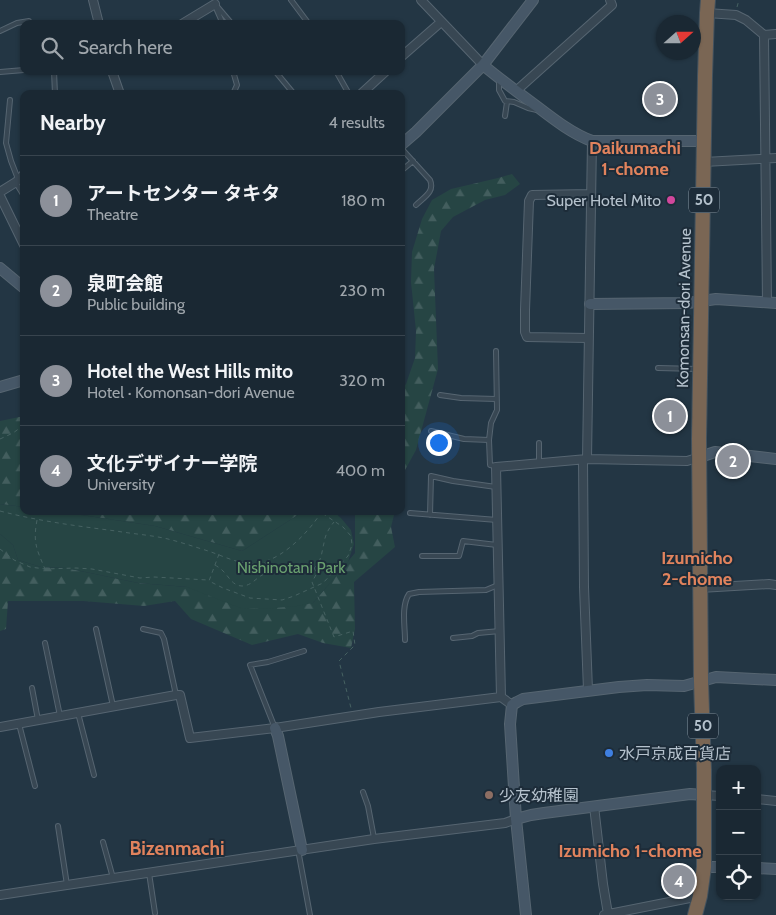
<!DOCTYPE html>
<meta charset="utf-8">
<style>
:root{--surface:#1a2833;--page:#23303b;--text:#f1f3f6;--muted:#9fa6ac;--line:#38444e;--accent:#8c9099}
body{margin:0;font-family:Cabin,"Noto Sans JP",sans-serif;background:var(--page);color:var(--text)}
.controls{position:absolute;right:15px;bottom:15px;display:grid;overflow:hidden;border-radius:10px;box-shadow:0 1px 4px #0004}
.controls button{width:45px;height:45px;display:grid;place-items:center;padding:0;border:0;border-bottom:1px solid var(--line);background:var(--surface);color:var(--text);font:25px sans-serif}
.compass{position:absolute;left:656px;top:15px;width:45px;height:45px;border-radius:50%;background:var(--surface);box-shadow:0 1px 4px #0004;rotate:69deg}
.you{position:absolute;left:438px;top:442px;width:18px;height:18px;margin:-12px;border:4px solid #fff;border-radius:50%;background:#1a73e8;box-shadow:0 0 0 8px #1a73e833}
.badge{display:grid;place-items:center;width:32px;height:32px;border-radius:50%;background:var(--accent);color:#fff;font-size:16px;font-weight:700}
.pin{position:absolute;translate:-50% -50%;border:2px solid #fff;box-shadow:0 1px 5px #0006}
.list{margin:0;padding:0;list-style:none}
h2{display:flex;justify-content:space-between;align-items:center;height:65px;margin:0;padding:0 20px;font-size:21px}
h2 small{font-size:16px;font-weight:400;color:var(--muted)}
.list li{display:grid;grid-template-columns:32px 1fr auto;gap:15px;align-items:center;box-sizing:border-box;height:90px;padding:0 20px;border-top:1px solid var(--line)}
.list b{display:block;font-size:19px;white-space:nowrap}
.list p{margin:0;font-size:16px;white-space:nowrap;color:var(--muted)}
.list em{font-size:16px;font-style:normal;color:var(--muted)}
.icon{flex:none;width:28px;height:28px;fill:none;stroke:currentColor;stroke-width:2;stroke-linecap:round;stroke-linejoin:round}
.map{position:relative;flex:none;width:776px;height:915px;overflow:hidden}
.search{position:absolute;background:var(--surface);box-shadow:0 1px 4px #0004;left:20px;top:20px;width:385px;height:55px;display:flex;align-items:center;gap:12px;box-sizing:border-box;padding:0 18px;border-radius:10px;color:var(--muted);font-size:19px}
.panel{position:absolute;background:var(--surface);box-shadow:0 1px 4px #0004;left:20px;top:90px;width:385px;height:425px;border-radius:10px}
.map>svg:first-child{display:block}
.forest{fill:url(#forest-firs)}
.green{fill:#264544}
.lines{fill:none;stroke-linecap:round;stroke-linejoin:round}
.lane-casing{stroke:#566571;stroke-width:6}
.street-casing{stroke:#566571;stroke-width:10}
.secondary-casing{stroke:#566571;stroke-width:12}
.highway-casing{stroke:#43525e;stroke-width:16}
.path{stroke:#466262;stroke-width:1;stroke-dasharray:4 4;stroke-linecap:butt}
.lane{stroke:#384753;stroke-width:4}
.street{stroke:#384753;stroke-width:8}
.secondary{stroke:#465767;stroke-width:10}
.highway{stroke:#7a6654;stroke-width:14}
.hotel-dot{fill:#d1479c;stroke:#1d2c39;stroke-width:2}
.shop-dot{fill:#3f7fe0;stroke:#1d2c39;stroke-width:2}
.education-dot{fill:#8d6e63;stroke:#1d2c39;stroke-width:2}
.labels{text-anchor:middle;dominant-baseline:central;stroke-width:4;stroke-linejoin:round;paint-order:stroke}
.shield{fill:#1d2c39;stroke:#8795a1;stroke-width:1}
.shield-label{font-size:15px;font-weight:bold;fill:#b5c2cd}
.poi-label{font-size:16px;fill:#b5c2cd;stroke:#1d2c39;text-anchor:start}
.street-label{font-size:16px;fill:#b5c2cd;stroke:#1d2c39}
.park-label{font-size:16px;fill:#6aa06f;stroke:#1d2c39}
.neighbourhood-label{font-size:18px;font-weight:bold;fill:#e1835d;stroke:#1d2c39}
.quarter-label{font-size:19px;font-weight:bold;fill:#e1835d;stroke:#1d2c39}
</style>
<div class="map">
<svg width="776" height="915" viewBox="0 0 776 915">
<defs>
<pattern id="forest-firs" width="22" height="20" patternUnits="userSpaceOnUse" patternTransform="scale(1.25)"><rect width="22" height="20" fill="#264544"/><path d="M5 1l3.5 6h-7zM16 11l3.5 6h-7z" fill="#435e5e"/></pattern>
</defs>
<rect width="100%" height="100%" fill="#233644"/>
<path class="forest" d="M512 174 520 184 505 195 485 200 453 217 441 231 434 269 438 369 416 450 405 470 401 501V391L406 384 415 358 416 331 411 282 412 252 422 219 432 200 451 189 498 178Z
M24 416V507L0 504V421Z
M55 511H229L238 515 257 511H304L242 551 155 526Z
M355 511H395L391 527 395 547 354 582 355 629 351 648 323 643 298 634 252 645 191 619 175 601 144 606 83 601H8L6 629 0 631V534L13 545 18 560 41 567 66 568 138 583 187 587 313 603 355 553Z"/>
<path class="green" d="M0 504 24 507V511H55L155 526 242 551 304 511H333L341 518 351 530 354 544 348 562 313 603 297 606 275 608 243 609 187 587 138 583 66 568 41 567 18 560 13 545 0 534Z"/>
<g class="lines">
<g class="lane-casing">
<path id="lane" d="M291 0 309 24
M215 4 232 24
M216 8 223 24
M0 31 17 23 29 21
M54 71 55 94
M233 71 237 85 233 94
M275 71 294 94
M336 71 349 94
M0 72 24 70
M499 81V90L505 101 514 102 528 108 537 110
M10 100 6 143 11 161 18 179
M505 116 507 102
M401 148 430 180C435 192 424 197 416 205
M401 171 413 161
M16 183 24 196
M658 368 698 369
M440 395 461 398 496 399
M431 431 464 439 489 440 490 465 495 466
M489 440 491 423 497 410 496 351
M539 443V463
M410 513 497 520
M430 515 431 476 453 481 496 487
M422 556H459L463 541 497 545
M96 629 113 706
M143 629 161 633 164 639 176 695
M453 638 472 636 478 633 500 631
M405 640C405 626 401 606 409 594L419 592 486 590 498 585
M45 643 60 716
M32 688 38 720
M78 713 94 775
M19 724 35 786
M275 728 250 665 268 662 304 651
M363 792 368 806 374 838
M58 826 67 885
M103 842 113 878
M302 850 299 855 310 915
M149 873 155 913"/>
</g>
<g class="street-casing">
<path id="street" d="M93 0 99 24
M421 0 483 65
M707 13 736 15 746 20 764 35 776 34
M182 24 215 4
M764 35 767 302
M401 57 441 22
M112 71 120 94
M516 91 612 5 610 0
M361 94 386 71
M704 162 776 158
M0 192 16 182 24 174
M0 196 24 245
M588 338 527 337 525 332V310L529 201 532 195 591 194
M587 459 592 141
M583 460 584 587 588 690
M700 588 769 584 776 585
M501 697 496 467 587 459 687 461 700 457
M0 727 176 695H180L190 738 275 728 379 712 501 697 512 705
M704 795 720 796
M757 799 776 801
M594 806 603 884 608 914
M0 895 374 839 505 823 516 819
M604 915 700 896"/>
</g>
<g class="secondary-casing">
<path id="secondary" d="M483 65C501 80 520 94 539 108 556 121 573 134 592 141H705
M401 145 416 132 483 65 533 0
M0 268 24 288
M590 304 688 303 716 299 776 303
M0 387 24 380
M700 457 715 452 776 459
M275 728 278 736 302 850
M516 819 531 815 544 813 690 794 704 795
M704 867H720
M757 868 776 869
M526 915 516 819 510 724 512 705 517 702 523 699 619 687 647 685 684 686 716 677 776 680"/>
</g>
<g class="highway-casing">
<path id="highway" d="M695 915 700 896 704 867V770L701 681 699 439 705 76 707 13 708 0"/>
</g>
<path class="path" d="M737 7 739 0
M0 439 13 433 24 425
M0 511C38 521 77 526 116 531 133 534 151 535 168 539 180 542 192 546 205 550 222 555 240 566 259 563 283 559 310 531 322 511
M37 520C33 542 36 548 45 569
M0 549 14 560 30 567 45 569 76 568 92 569 140 578 154 577 208 580
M219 554 209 581 223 588 250 598 282 600 294 596 323 583 348 556 352 545 351 536 343 527 322 513
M265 562 268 572
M215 565C218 567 220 568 222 570 228 575 232 586 242 586 249 586 254 581 259 577 265 573 270 571 277 570 289 569 309 577 317 565 322 558 322 550 324 543 325 535 329 528 334 522
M314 568 317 573 312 582 334 637 353 631 355 645 339 661 351 708"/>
<use href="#lane" class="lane"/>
<use href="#street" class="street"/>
<use href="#secondary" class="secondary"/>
<use href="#highway" class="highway"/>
</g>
<circle class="hotel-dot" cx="671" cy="200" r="5"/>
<circle class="shop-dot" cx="609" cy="753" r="5"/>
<circle class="education-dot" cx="489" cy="795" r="5"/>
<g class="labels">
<g class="shield">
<rect x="689" y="187.5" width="30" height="25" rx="4"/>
<rect x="688" y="713.5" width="30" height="25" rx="4"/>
</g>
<g class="shield-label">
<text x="704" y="200">50</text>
<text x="703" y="726">50</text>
</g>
<g class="poi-label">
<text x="661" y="200" text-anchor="end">Super Hotel Mito</text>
<text x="619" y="753">水戸京成百貨店</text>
<text x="499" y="795">少友幼稚園</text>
</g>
<g class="street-label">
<text transform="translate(684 308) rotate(-89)">Komonsan-dori Avenue</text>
</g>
<g class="park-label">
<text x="291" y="567">Nishinotani Park</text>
</g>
<g class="neighbourhood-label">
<text x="635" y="148">Daikumachi<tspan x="635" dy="21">1-chome</tspan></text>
<text x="697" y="558">Izumicho<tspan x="697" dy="21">2-chome</tspan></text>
<text x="630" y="851">Izumicho 1-chome</text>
</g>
<g class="quarter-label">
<text x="177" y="848">Bizenmachi</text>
</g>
</g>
</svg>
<div class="controls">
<button>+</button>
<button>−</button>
<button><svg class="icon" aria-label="locate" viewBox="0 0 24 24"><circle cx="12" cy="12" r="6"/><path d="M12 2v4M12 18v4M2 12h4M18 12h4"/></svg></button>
</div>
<svg class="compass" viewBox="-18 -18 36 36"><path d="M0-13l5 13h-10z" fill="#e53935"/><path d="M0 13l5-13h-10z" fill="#9fa6ac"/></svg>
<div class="you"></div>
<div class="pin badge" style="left:670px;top:416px">1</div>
<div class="pin badge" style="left:733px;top:461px">2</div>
<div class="pin badge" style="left:660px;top:99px">3</div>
<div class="pin badge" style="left:679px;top:881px">4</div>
<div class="search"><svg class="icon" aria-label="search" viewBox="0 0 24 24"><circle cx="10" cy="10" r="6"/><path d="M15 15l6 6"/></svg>Search here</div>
<section class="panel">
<h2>Nearby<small>4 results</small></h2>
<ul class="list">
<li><span class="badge">1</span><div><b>アートセンター タキタ</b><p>Theatre</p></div><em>180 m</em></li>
<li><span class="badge">2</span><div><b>泉町会館</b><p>Public building</p></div><em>230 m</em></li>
<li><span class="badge">3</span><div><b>Hotel the West Hills mito</b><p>Hotel · Komonsan-dori Avenue</p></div><em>320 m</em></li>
<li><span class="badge">4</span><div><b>文化デザイナー学院</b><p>University</p></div><em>400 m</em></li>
</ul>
</section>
</div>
